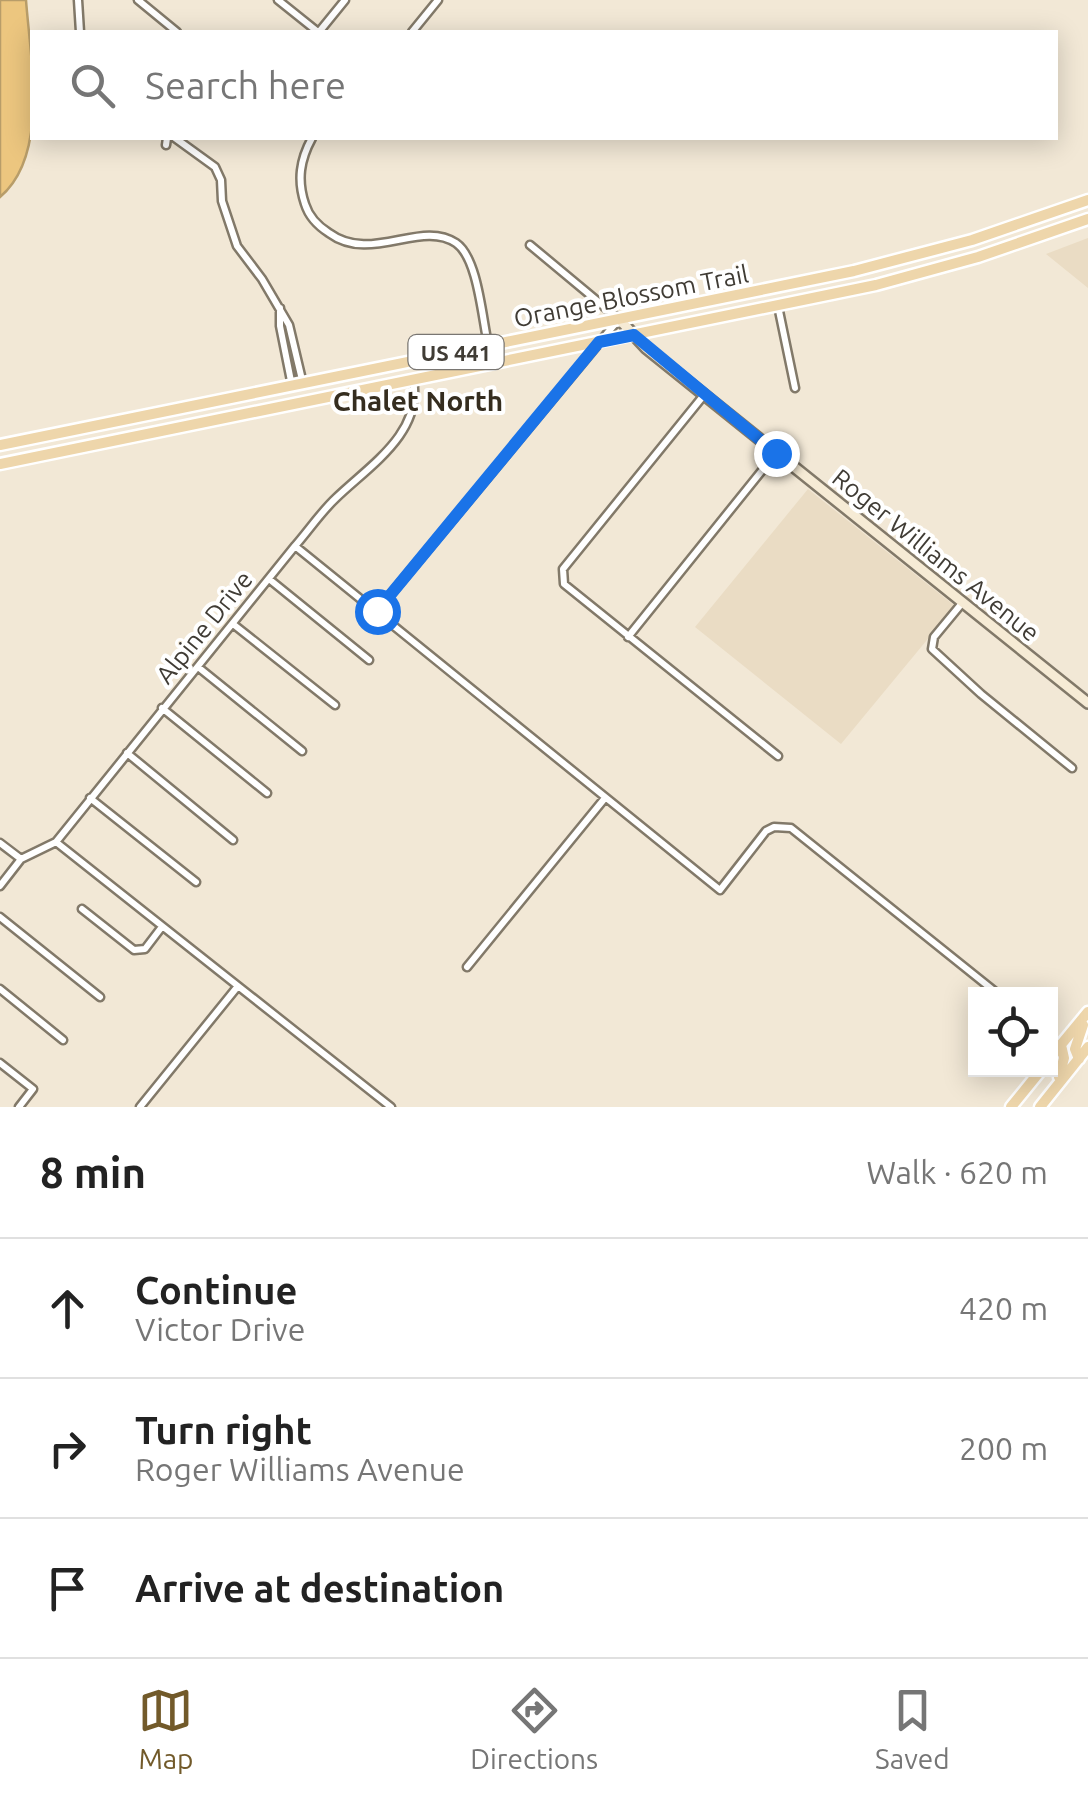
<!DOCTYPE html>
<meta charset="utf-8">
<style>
:root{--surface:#fff;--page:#f2f2f2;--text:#222;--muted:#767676;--line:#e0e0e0;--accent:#725a2a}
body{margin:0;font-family:Ubuntu,sans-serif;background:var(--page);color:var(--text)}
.controls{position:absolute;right:30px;bottom:30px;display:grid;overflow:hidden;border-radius:0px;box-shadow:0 5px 25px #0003}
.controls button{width:90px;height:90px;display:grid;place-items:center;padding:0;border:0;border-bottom:2px solid var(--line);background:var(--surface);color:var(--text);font:50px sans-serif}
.stop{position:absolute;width:30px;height:30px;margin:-22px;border:8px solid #1a73e8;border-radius:50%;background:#fff}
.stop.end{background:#1a73e8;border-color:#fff;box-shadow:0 2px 10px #0008}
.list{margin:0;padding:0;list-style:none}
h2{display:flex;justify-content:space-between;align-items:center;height:130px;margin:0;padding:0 40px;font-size:42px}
h2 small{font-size:32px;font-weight:400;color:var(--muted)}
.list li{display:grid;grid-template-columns:65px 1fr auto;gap:30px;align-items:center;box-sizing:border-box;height:140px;padding:0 40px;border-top:2px solid var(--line)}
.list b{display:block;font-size:38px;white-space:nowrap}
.list p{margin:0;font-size:32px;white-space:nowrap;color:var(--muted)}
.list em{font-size:32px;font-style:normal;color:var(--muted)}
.icon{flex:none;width:55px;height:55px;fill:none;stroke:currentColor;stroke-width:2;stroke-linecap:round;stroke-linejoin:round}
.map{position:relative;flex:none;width:1088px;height:1107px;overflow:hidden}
.search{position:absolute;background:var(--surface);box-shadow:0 5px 25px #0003;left:30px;right:30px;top:30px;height:110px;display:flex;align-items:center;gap:25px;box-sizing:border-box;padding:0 35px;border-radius:0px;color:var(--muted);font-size:38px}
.sheet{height:550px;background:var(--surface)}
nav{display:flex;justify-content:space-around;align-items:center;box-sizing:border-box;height:140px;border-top:2px solid var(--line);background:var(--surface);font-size:28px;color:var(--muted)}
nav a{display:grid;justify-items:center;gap:5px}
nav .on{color:var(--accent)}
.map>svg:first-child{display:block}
.built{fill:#eadcc4}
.water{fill:#ecc67f;stroke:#b89d69;stroke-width:2.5}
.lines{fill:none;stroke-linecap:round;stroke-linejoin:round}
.street-casing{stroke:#827969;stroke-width:11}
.secondary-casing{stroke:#827969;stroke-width:14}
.primary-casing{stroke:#fff;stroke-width:15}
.street{stroke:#fff;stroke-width:6}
.secondary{stroke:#f6ebd5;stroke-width:9}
.primary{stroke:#eed6ab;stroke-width:10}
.route{stroke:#1a73e8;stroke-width:12}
.labels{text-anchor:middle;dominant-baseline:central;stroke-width:8;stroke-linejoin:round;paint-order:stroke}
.shield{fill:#fff;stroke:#797672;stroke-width:2.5}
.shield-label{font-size:22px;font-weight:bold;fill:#403c35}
.street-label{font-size:25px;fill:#403c35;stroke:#fff}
.neighbourhood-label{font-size:28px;font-weight:bold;fill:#352d1f;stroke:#fff}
</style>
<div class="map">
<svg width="1088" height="1107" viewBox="0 0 1088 1107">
<rect width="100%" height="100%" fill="#f2e8d6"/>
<path class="built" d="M1088 238V288L1046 254Z
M808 489 955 606 841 744 695 627Z"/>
<path class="water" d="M0 0H26C30 57 50 155 0 197Z"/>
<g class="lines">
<g class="street-casing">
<path id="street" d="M78 0 80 32
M138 0 177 32
M278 0 318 32
M319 32 345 0
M412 32 438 0
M175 138 215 167 221 180 222 201 237 246 262 279 289 325 303 384
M312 138C300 160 297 180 305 204 309 217 318 226 329 233 371 264 421 219 456 243 478 258 482 318 488 344
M166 145 167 138
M778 306 795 388
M280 308V326L292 386
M704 395 563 569 564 584 778 756
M295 546 720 890 766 831 774 827 791 828 998 994
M269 579 369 660
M963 602 934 637 932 649 981 694 1072 768
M377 611 619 319 530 245
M233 624 335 705
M628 637 776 453
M198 667 302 751
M162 708 267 793
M127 753 233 840
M90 798 196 882
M56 842 391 1107
M0 843 21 859
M0 886 21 859 56 842 295 546C309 530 321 512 336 498 369 466 423 433 413 380
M82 909 134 950 145 949 161 928
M0 917 100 997
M467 967 605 798
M0 989 63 1040
M0 1063 33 1089 19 1107
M140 1107 238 986"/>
</g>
<g class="secondary-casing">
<path id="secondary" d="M619 319 646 348 1088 703"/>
</g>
<g class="primary-casing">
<path id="primary" d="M0 445 854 271 972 240 1088 200
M0 464 876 285 978 257 1088 219
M1050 1058 1088 1012
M1079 1059 1075 1049 1083 1025
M1059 1077 1064 1058 1061 1045
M1011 1107 1041 1070
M1040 1107 1088 1047"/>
</g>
<use href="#street" class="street"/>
<use href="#secondary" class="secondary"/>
<use href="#primary" class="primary"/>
</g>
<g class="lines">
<path class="route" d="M377 611 599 342 634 335 776 453"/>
</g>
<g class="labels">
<rect class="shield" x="408.5" y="335" width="95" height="34" rx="8"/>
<g class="shield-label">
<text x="456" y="352">US 441</text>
</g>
<g class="street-label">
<text transform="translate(631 296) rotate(-11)">Orange Blossom Trail</text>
<text transform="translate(936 555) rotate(39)">Roger Williams Avenue</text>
<text transform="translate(204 627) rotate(-51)">Alpine Drive</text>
</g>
<g class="neighbourhood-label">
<text x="418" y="400">Chalet North</text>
</g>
</g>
</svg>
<div class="controls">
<button><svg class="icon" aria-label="locate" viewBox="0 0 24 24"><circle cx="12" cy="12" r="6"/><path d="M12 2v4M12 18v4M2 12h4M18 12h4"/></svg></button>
</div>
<div class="stop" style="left:377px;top:611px"></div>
<div class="stop end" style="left:776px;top:453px"></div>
<div class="search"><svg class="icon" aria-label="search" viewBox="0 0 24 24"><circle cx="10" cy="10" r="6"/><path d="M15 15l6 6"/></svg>Search here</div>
</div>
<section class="sheet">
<h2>8 min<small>Walk · 620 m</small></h2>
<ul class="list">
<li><svg class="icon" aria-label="ahead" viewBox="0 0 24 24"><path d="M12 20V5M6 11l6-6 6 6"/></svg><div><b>Continue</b><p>Victor Drive</p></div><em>420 m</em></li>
<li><svg class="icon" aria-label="right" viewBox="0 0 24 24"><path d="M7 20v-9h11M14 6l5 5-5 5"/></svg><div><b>Turn right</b><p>Roger Williams Avenue</p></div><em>200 m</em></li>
<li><svg class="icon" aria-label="arrive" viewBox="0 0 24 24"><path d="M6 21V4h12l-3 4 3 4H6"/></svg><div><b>Arrive at destination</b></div></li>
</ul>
</section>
<nav>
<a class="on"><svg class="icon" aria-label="map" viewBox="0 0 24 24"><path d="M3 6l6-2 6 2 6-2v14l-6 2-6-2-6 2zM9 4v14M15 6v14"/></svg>Map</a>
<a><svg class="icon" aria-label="directions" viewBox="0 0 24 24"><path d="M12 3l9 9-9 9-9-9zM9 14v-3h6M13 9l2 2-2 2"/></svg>Directions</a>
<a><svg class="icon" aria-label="saved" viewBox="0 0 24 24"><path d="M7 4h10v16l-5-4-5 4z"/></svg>Saved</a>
</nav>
